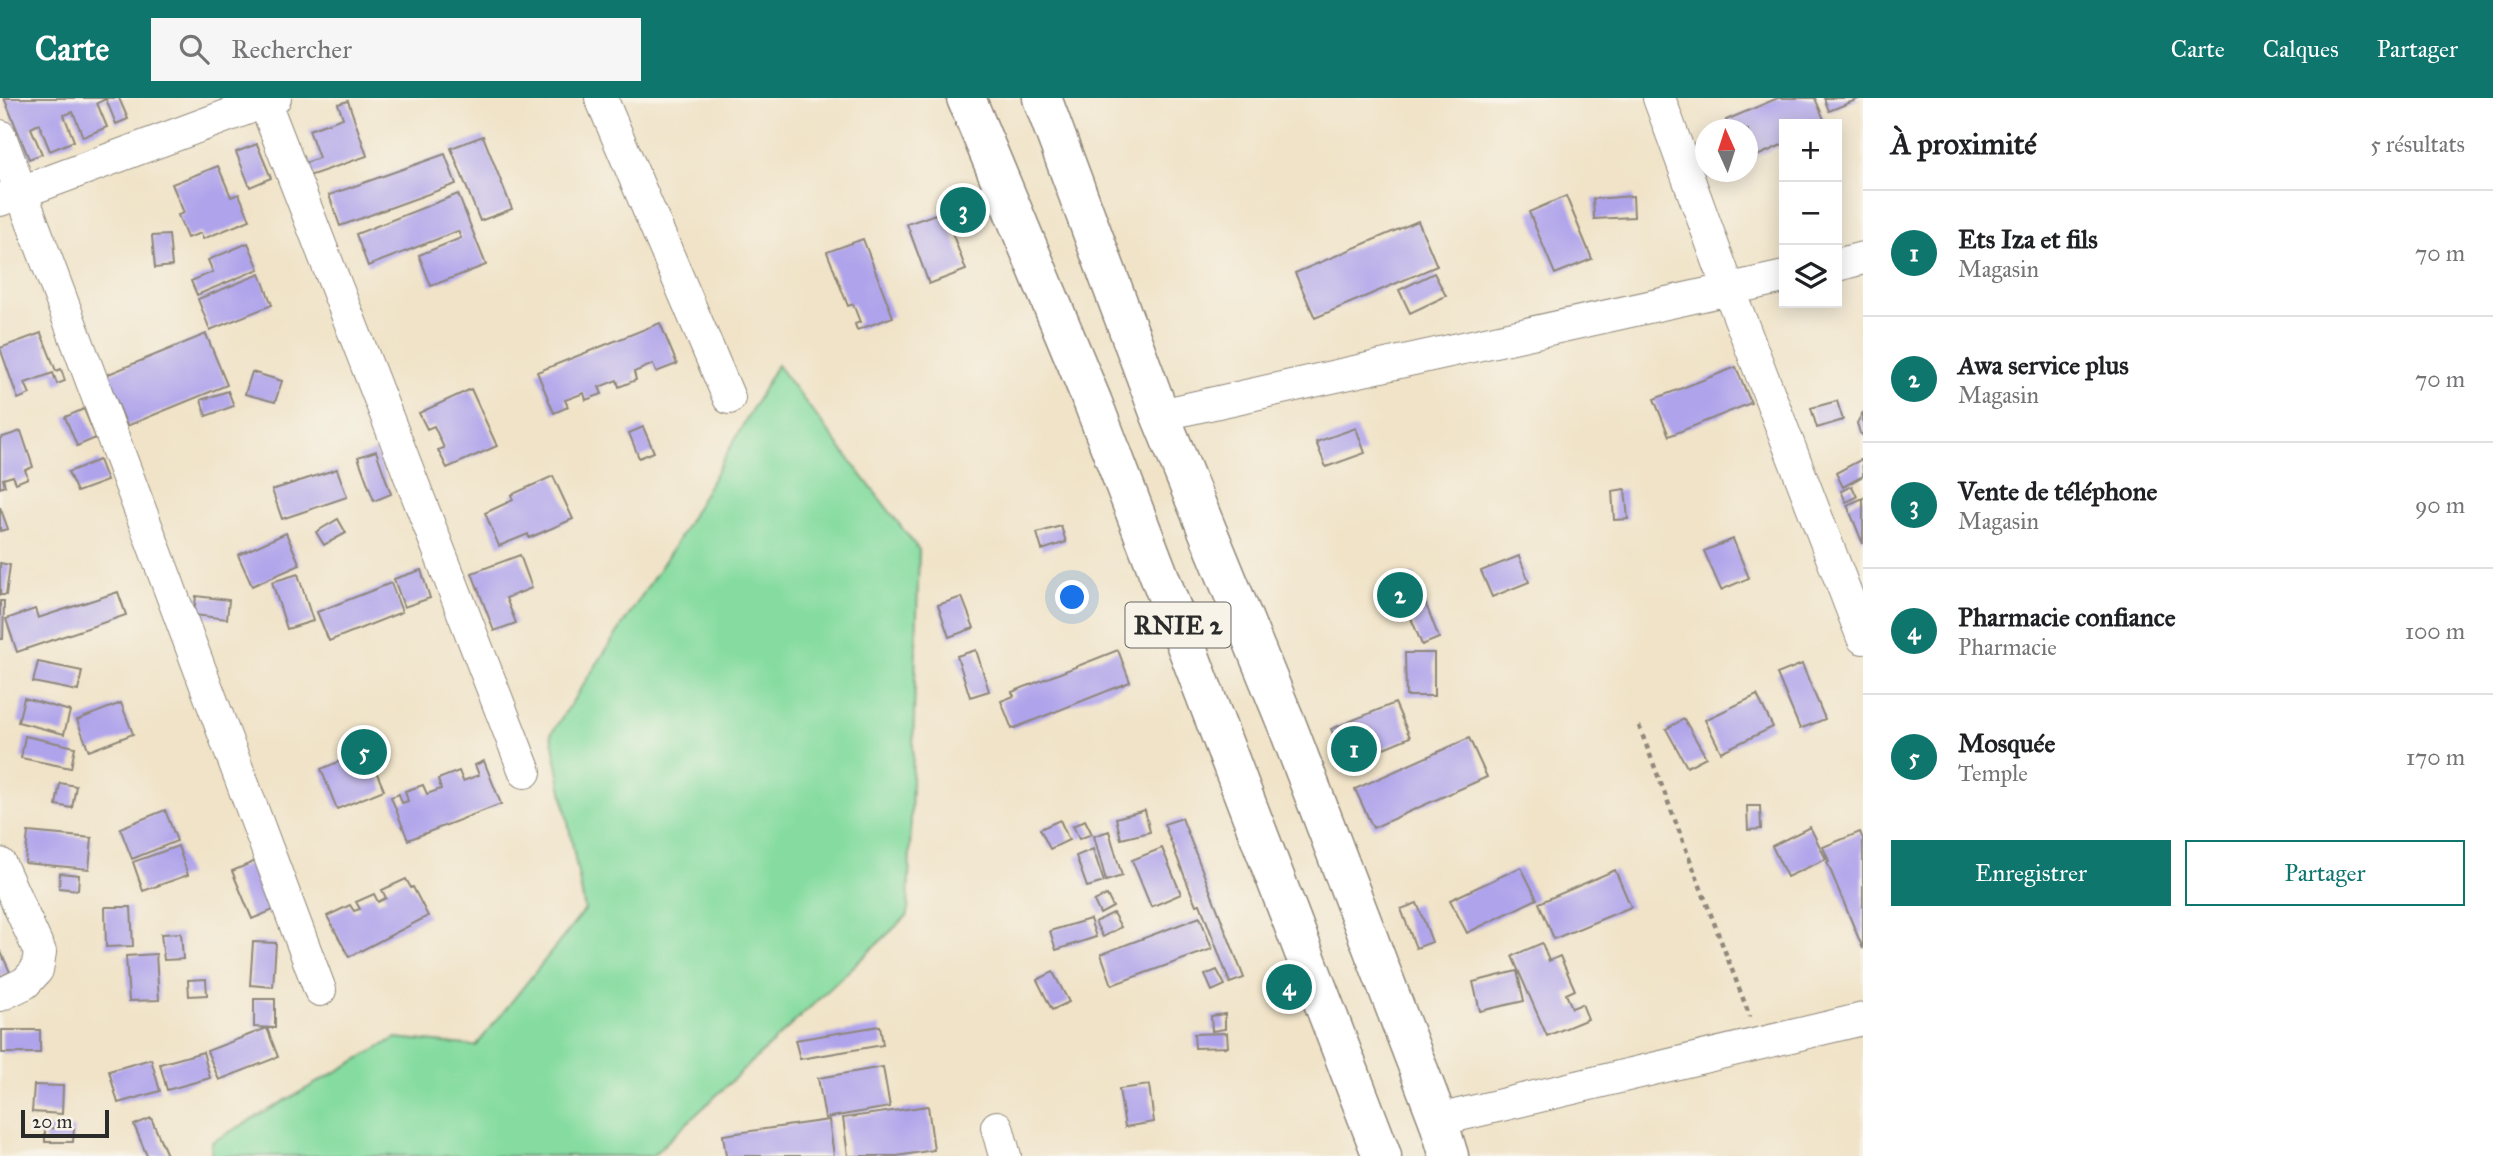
<!DOCTYPE html>
<html lang="fr">
<meta charset="utf-8">
<style>
:root{--surface:#fff;--page:#f6f6f6;--text:#202124;--muted:#757577;--line:#e0e0e0;--accent:#0f766e}
body{margin:0;font-family:"IM FELL Great Primer",serif;background:var(--page);color:var(--text)}
.controls{position:absolute;right:21px;top:21px;display:grid;overflow:hidden;border-radius:0px;box-shadow:0 4px 18px #0003}
.controls button{width:63px;height:63px;display:grid;place-items:center;padding:0;border:0;border-bottom:2px solid var(--line);background:var(--surface);color:var(--text);font:35px sans-serif}
.compass{position:absolute;left:1695px;top:21px;width:63px;height:63px;border-radius:50%;background:var(--surface);box-shadow:0 4px 18px #0003;rotate:357deg}
.scale{position:absolute;left:21px;bottom:18px;width:88px;box-sizing:border-box;padding-left:7px;border:4px solid #2b2b2b;border-top:0;font-size:19px;line-height:24px;white-space:nowrap;color:#2b2b2b;-webkit-text-stroke:5px #f7f3e8;paint-order:stroke}
.you{position:absolute;left:1073px;top:500px;width:24px;height:24px;margin:-18px;border:5px solid #fff;border-radius:50%;background:#1a73e8;box-shadow:0 0 0 10px #1a73e833}
.badge{display:grid;place-items:center;width:46px;height:46px;border-radius:50%;background:var(--accent);color:#fff;font-size:23px;font-weight:700}
.pin{position:absolute;translate:-50% -50%;border:4px solid #fff;box-shadow:0 2px 7px #0006}
.list{margin:0;padding:0;list-style:none}
h2{display:flex;justify-content:space-between;align-items:center;height:91px;margin:0;padding:0 28px;font-size:30px}
h2 small{font-size:23px;font-weight:400;color:var(--muted)}
.list li{display:grid;grid-template-columns:46px 1fr auto;gap:21px;align-items:center;box-sizing:border-box;height:126px;padding:0 28px;border-top:2px solid var(--line)}
.list b{display:block;font-size:26px;white-space:nowrap}
.list p{margin:0;font-size:23px;white-space:nowrap;color:var(--muted)}
.list em{font-size:23px;font-style:normal;color:var(--muted)}
.actions{display:flex;gap:14px;padding:21px 28px}
.actions a{flex:1;padding:16px 0;border:2px solid var(--accent);border-radius:0px;text-align:center;font-size:24px;color:var(--accent)}
.actions .main{background:var(--accent);color:#fff}
.icon{flex:none;width:38px;height:38px;fill:none;stroke:currentColor;stroke-width:2;stroke-linecap:round;stroke-linejoin:round}
.map{position:relative;flex:none;width:1863px;height:1058px;overflow:hidden}
header{display:flex;align-items:center;gap:42px;box-sizing:border-box;height:98px;padding:0 35px;background:var(--accent);color:#fff}
header strong{font-size:33px}
nav{display:flex;gap:38px;margin-inline-start:auto;font-size:24px}
.search{width:490px;height:63px;background:var(--page);display:flex;align-items:center;gap:18px;box-sizing:border-box;padding:0 24px;border-radius:0px;color:var(--muted);font-size:26px}
main{display:flex}
aside{flex:1;background:var(--surface)}
.map>svg:first-child{display:block}
.green{fill:#86dca0;stroke:#588466;stroke-width:2}
.building{fill:#afa3eb}
.lines{fill:none;stroke-linecap:round;stroke-linejoin:round}
.minor-casing{stroke:#8e877a;stroke-width:34}
.major-casing{stroke:#8e877a;stroke-width:41}
.path{stroke:#8e877a;stroke-width:4.5;stroke-dasharray:5 5;stroke-linecap:butt}
.minor{stroke:#fff;stroke-width:32}
.major{stroke:#fff;stroke-width:38}
.labels{text-anchor:middle;dominant-baseline:central;stroke-width:7;stroke-linejoin:round;paint-order:stroke}
.shield{fill:#f7f3e8;stroke:#686764;stroke-width:2}
.shield-label{font-size:26px;font-weight:bold;fill:#2b2b2b}
</style>
<header>
<strong>Carte</strong>
<div class="search"><svg class="icon" aria-label="search" viewBox="0 0 24 24"><circle cx="10" cy="10" r="6"/><path d="M15 15l6 6"/></svg>Rechercher</div>
<nav><a>Carte</a><a>Calques</a><a>Partager</a></nav>
</header>
<main>
<div class="map">
<svg width="1863" height="1058" viewBox="0 0 1863 1058">
<rect width="100%" height="100%" fill="#f7f3e8"/>
<filter id="ink" filterUnits="userSpaceOnUse"><feTurbulence type="fractalNoise" baseFrequency=".0143" numOctaves="2"/><feDisplacementMap in="SourceGraphic" scale="14" xChannelSelector="R" yChannelSelector="G"/><feConvolveMatrix kernelMatrix="1 2 1 2 8 2 1 2 1" color-interpolation-filters="sRGB"/></filter>
<filter id="wash" filterUnits="userSpaceOnUse"><feTurbulence type="fractalNoise" baseFrequency=".00686" numOctaves="4" result="noise"/><feDisplacementMap in="SourceGraphic" scale="28" xChannelSelector="R" yChannelSelector="G"/><feGaussianBlur stdDeviation="1.57" result="paint"/><feColorMatrix in="noise" values="0 0 0 0 0 0 0 0 0 0 0 0 0 0 0 0 0 1.4 0 .05"/><feComposite in="paint" operator="in"/></filter>
<g filter="url(#wash)">
<rect width="100%" height="100%" fill="#f0e3c8"/>
<path class="green" d="M777 267 919 452 908 817 652 1058H211L212 1044 396 940 476 948 585 812 551 636 675 447Z"/>
<g id="blocks">
<path class="building" d="M4 0H119L128 21 116 26 106 1 97 5 107 29 83 39 73 14 64 17 74 43 50 53 39 26 31 30 42 56 29 61Z
M1778 0H1815L1826 26H1784V46L1748 62V32H1730L1726 22Z
M1824 0H1861L1829 13Z
M348 3 367 58 309 78 305 65 319 60 309 32 343 20 338 6Z
M483 38 512 111 480 123 451 50Z
M257 46 271 80 250 89 236 54Z
M445 56 456 86 340 128 329 97Z
M218 68 231 99 239 96 250 122 203 141 201 135 187 140 178 117 184 115 172 86Z
M458 96 486 167 431 188 419 157 461 140 458 133 368 168 356 136Z
M1566 98 1592 161 1555 176 1529 114Z
M1633 98 1634 119 1594 121 1593 101Z
M944 113 966 172 929 186 907 126Z
M1418 123 1437 168 1315 220 1295 175Z
M169 137 172 168 155 170 152 138Z
M863 141 893 219 857 232 855 226 860 224 853 206 848 208 827 154Z
M248 145 259 171 197 197 191 183 213 174 208 162Z
M1434 175 1446 198 1410 215 1399 192Z
M260 176 272 207 210 232 198 201Z
M660 225 677 266 656 274 653 266 634 274 636 282 619 289 617 282 599 289 602 296 586 302 584 295 565 302 568 309 554 315 537 274Z
M41 235 56 273 61 271 65 283 57 286 53 275 25 285 30 296 18 301 0 250Z
M206 236 227 287 127 328 106 277Z
M1736 269 1751 305 1669 338 1654 301Z
M252 274 282 283 275 304 245 296Z
M471 291 497 348 447 370 438 352 444 350 434 328 427 331 419 315Z
M228 293 234 308 206 318 201 302Z
M1837 303 1843 322 1817 330 1811 310Z
M84 311 96 340 77 348 65 319Z
M1863 314V338L1860 335 1857 325Z
M643 329 654 354 639 360 629 335Z
M1356 330 1365 355 1326 369 1316 344Z
M21 333 33 369 25 372 28 380 16 385 13 378 3 381 5 388 0 390V340Z
M376 353 391 396 374 403 358 359Z
M1862 361 1863 378 1843 389 1836 375Z
M99 362 107 383 77 394 68 374Z
M337 371 347 399 282 421 272 392Z
M553 378 573 421 529 440 528 436 499 448 485 415 513 402 511 397Z
M1852 388 1857 399 1846 404 1841 393Z
M1625 391 1628 421 1614 422 1612 393Z
M1863 400V446L1847 407Z
M0 409 8 431 0 433Z
M338 421 346 435 324 447 316 434Z
M1061 428 1066 444 1042 452 1037 435Z
M286 435 300 467 252 488 238 457Z
M1733 441 1749 480 1721 492 1704 453Z
M520 457 532 490 506 500 516 525 494 533 472 475Z
M1519 458 1529 484 1492 499 1481 473Z
M0 465 10 467 6 497H0Z
M421 472 430 500 404 509 394 481Z
M298 476 313 523 287 531 272 484Z
M1414 476 1439 540 1422 547 1396 483Z
M391 485 402 514 329 543 317 514Z
M118 494 126 517 17 554 6 521 35 511 38 520Z
M196 498 229 502 227 521 194 517Z
M962 499 974 530 949 539 938 507Z
M0 503H4L3 541H0Z
M976 552 989 593 970 599 957 558Z
M1118 552 1130 584 1012 631 1001 603 1014 598 1012 594Z
M1405 555H1434V598H1406Z
M38 564 82 573 78 593 33 584Z
M1802 566 1825 621 1800 631 1777 576Z
M1757 597 1773 629 1721 654 1705 622Z
M24 600 70 613 64 636 18 624Z
M121 605 133 636 89 653 77 622Z
M1395 605 1410 639 1346 666 1331 631Z
M1684 621 1706 659 1687 669 1666 631Z
M25 638 75 649 71 670 21 660Z
M1469 640 1487 679 1373 730 1355 691Z
M367 652 384 692 337 711 321 671Z
M484 663 501 706 408 742 391 699 399 696 402 705 408 703 405 693 423 687 427 696 441 691 438 681 459 673 463 683 479 677 475 667Z
M60 685 76 688 72 710 56 707Z
M1747 708H1760L1761 731 1748 732Z
M165 712 177 743 132 761 120 730Z
M1145 712 1150 734 1121 741 1116 720Z
M1182 720 1244 880 1230 885 1200 806 1196 807 1164 726Z
M1060 722 1069 742 1050 751 1040 731Z
M1085 722 1092 736 1079 741 1073 728Z
M1810 729 1826 761 1787 779 1772 748Z
M1109 733 1122 778 1106 783 1094 738Z
M28 734 92 740 89 771 25 765Z
M1860 734 1863 741V851L1827 764 1829 763 1823 749Z
M178 748 188 777 143 793 133 764Z
M1162 750 1181 796 1151 809 1132 762Z
M1093 751 1104 784 1087 789 1076 758Z
M258 762 278 810 252 821 232 773Z
M1521 769 1537 801 1467 835 1450 802Z
M1615 772 1631 809 1554 841 1539 805Z
M60 775 79 777 78 792 59 790Z
M406 781 411 790 413 789 428 818 349 859 327 818 350 807 354 813 360 811 356 804 374 796 378 804 386 800 382 792Z
M1107 797 1113 809 1100 816 1094 803Z
M1417 805 1432 844 1416 850 1401 811Z
M105 809H131L133 848 106 849Z
M1113 815 1121 829 1103 839 1095 824Z
M1200 819 1212 851 1112 887 1101 856Z
M1090 821 1096 839 1056 852 1050 833Z
M181 835 183 861 164 862 161 836Z
M253 844 276 845 273 889 250 887Z
M1542 845 1549 863 1560 858 1575 892 1566 896 1572 910 1582 906 1588 921 1547 938 1512 858Z
M0 852 10 874 0 879Z
M156 856 159 902 129 903 126 858Z
M1217 872 1225 887 1212 893 1205 877Z
M1517 873 1524 903 1480 913 1473 884Z
M1053 874 1069 904 1052 912 1037 882Z
M206 881 207 897 189 898 188 882Z
M254 901H275V930L254 929Z
M1225 916V931L1212 933 1211 918Z
M880 928 883 947 800 961 795 942Z
M267 930 278 959 219 982 207 953Z
M2 932H40V955H2Z
M1227 935 1228 949 1195 950 1194 936Z
M203 954 210 980 167 992 160 966Z
M151 961 160 993 118 1005 109 973Z
M883 969 890 1009 825 1020 818 980Z
M34 987 63 988 62 1016 32 1014Z
M1149 987 1154 1024 1125 1029 1119 991Z
M928 1008 934 1052 897 1058H848L843 1020Z
M151 1020 167 1057 164 1058H147L134 1027Z
M829 1022 834 1058H726L723 1037Z
M45 1030H74L73 1044H45Z"/>
</g>
</g>
<g filter="url(#ink)">
<use href="#blocks" fill-opacity="0" stroke="#8e877a" stroke-width="2"/>
<g class="lines">
<g class="minor-casing">
<path id="minor" d="M263 0 525 674
M601 0 729 300
M1659 0 1729 192 1863 540
M0 38 320 892
M0 102 275 0
M1837 167 1863 160
M1160 317 1784 179
M0 766 40 854 37 872 25 885 0 897
M1438 1022 1863 921
M997 1029 1005 1058"/>
</g>
<g class="major-casing">
<path id="major" d="M966 0 1093 305 1382 1058
M1042 0 1160 317 1287 627 1438 1022 1449 1058"/>
</g>
<path class="path" d="M1639 628 1750 919"/>
<use href="#minor" class="minor"/>
<use href="#major" class="major"/>
</g>
</g>
<g class="labels">
<rect class="shield" x="1125.5" y="504.5" width="105" height="45" rx="5"/>
<g class="shield-label">
<text x="1178" y="527">RNIE 2</text>
</g>
</g>
</svg>
<div class="controls">
<button>+</button>
<button>−</button>
<button><svg class="icon" aria-label="layers" viewBox="0 0 24 24"><path d="M12 4l9 5-9 5-9-5zM3 14l9 5 9-5"/></svg></button>
</div>
<svg class="compass" viewBox="-18 -18 36 36"><path d="M0-13l5 13h-10z" fill="#e53935"/><path d="M0 13l5-13h-10z" fill="#757577"/></svg>
<div class="scale">20 m</div>
<div class="you"></div>
<div class="pin badge" style="left:1354px;top:651px">1</div>
<div class="pin badge" style="left:1400px;top:497px">2</div>
<div class="pin badge" style="left:963px;top:112px">3</div>
<div class="pin badge" style="left:1289px;top:889px">4</div>
<div class="pin badge" style="left:364px;top:654px">5</div>
</div>
<aside>
<h2>À proximité<small>5 résultats</small></h2>
<ul class="list">
<li><span class="badge">1</span><div><b>Ets Iza et fils</b><p>Magasin</p></div><em>70 m</em></li>
<li><span class="badge">2</span><div><b>Awa service plus</b><p>Magasin</p></div><em>70 m</em></li>
<li><span class="badge">3</span><div><b>Vente de téléphone</b><p>Magasin</p></div><em>90 m</em></li>
<li><span class="badge">4</span><div><b>Pharmacie confiance</b><p>Pharmacie</p></div><em>100 m</em></li>
<li><span class="badge">5</span><div><b>Mosquée</b><p>Temple</p></div><em>170 m</em></li>
</ul>
<div class="actions"><a class="main">Enregistrer</a><a>Partager</a></div>
</aside>
</main>
